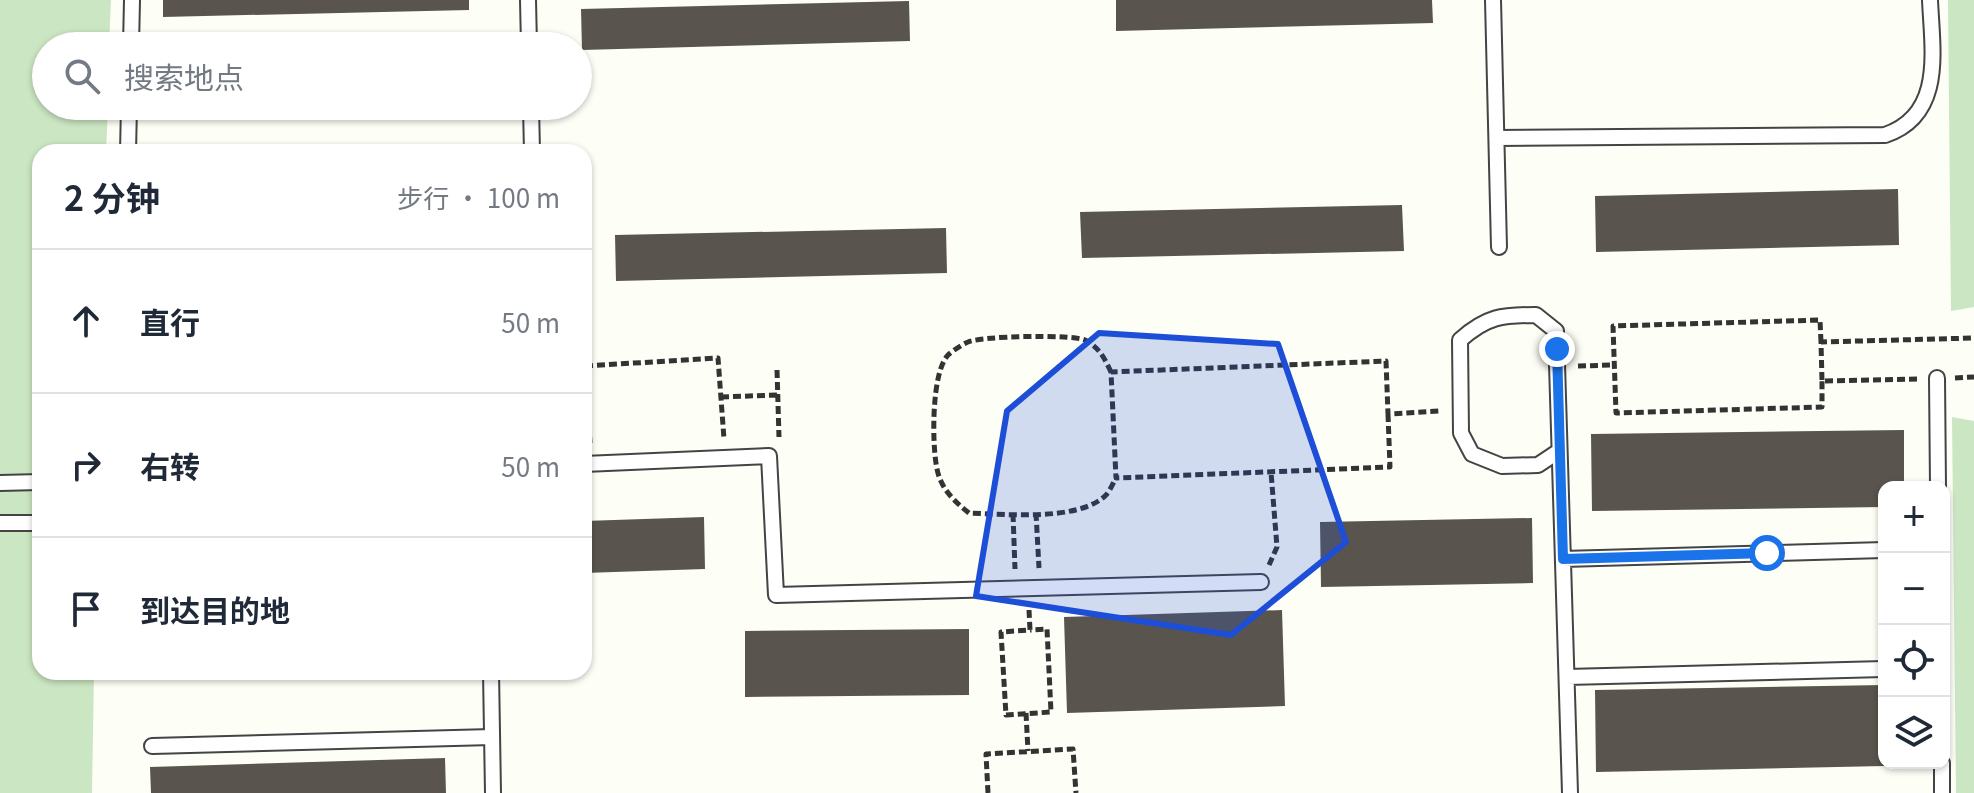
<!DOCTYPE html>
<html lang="zh">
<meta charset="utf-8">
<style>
:root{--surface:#fff;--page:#f2f2f3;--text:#1f2937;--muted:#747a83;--line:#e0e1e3}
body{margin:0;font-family:Georgia,"Noto Sans SC",serif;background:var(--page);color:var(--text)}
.controls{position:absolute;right:24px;bottom:24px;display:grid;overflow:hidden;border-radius:16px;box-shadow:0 2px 6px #0004}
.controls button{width:72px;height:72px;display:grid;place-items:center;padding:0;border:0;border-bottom:2px solid var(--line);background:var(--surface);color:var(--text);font:40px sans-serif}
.stop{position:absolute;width:24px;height:24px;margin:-18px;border:6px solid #1a73e8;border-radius:50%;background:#fff}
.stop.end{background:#1a73e8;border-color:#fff;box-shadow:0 2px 8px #0008}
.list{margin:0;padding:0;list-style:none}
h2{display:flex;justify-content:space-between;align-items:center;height:104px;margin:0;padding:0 32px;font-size:34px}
h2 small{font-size:26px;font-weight:400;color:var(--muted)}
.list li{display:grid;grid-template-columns:52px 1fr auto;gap:24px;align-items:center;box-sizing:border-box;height:144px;padding:0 32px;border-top:2px solid var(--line)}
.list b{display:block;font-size:30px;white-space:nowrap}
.list em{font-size:26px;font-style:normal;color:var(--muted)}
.icon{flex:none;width:44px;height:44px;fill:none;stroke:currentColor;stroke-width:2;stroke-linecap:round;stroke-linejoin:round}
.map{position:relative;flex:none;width:1974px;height:793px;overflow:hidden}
.search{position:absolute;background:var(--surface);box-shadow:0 2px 6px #0004;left:32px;top:32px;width:560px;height:88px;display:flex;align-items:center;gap:20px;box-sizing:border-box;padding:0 28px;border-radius:44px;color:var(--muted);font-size:30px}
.panel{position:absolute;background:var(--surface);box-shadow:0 2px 6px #0004;left:32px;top:144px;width:560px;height:536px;border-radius:24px}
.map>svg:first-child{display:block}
.green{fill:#cbe6c2}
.building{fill:#59554e}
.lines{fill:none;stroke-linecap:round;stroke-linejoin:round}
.service-casing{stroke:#444;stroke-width:18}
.path{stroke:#333;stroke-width:5;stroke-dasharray:8 4;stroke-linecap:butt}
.service{stroke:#fff;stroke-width:14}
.route{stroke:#1a73e8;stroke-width:10}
.marked{fill:#1d4ed8;fill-opacity:0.2;stroke:#1d4ed8;stroke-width:6;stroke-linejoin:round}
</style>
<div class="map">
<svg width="1974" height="793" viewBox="0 0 1974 793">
<rect width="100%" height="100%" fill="#fdfef6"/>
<path class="green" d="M0 0H111L109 46H46V106H108L106 152H40V672H94L92 793H0Z
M1948 0H1974V307L1951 311Z
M1952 417 1974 421V793H1956Z"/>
<path class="building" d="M163 0H469V10L163 17Z
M1116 0H1432L1433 23 1116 31Z
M909 1 910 41 582 50 581 9Z
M1898 189 1899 245 1596 252 1595 196Z
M1402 205 1404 251 1082 258 1080 212Z
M946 228 947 273 616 281 615 235Z
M1904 430V487H1884V507L1592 511 1591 434Z
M704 517 705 569 584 573V521Z
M1532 518 1533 583 1321 587 1320 522Z
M1282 610 1285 706 1067 713 1064 617Z
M969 629V695L745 697V631Z
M1884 685V766L1596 772 1595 690Z
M445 758 446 793H151L150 767Z"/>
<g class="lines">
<g class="service-casing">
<path id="service" d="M528 0 529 46
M1493 0 1499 247
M131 46 132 0
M531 106 532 152
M1497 138 1885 135C1945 115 1932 49 1930 0
M128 152 129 106
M1937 378 1938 487
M1559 451 1538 465 1502 466 1472 454 1461 433 1460 340C1487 316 1502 315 1536 315L1556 331 1570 793
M584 464 769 456 776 595 1261 582
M0 483 40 482
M0 523H40
M1563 559 1884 550
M491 672 493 793
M1567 677 1884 669
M152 746 492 737
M1942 763V793"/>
</g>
<path class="path" d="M1821 342 1820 320 1613 326 1616 413 1822 407V381
M584 352 590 443
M585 366 718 358 724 439
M1578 366 1614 365
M777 370 779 437
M1111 372C1105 359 1099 347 1085 340 1070 334 982 336 968 342 963 344 952 351 948 355 931 373 932 446 937 469 941 489 954 501 969 513 1004 514 1079 522 1106 495 1110 491 1113 483 1116 478
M1955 378 1974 377
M1917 379 1822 381 1821 342 1974 338
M721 397 777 395
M1388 414 1390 467 1116 478 1111 372 1386 361 1388 414 1440 411
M1036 513 1039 568
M1013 514 1015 569
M1269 565 1277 547 1271 472
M1029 610 1030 630 1001 632 1006 715 1051 712 1047 629 1030 630
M1026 713 1028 751
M988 793 986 754 1073 749 1076 793"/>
<use href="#service" class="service"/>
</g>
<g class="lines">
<path class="route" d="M1557 349 1563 559 1767 553"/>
</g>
<path class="marked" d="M1099 333 1278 344 1346 542 1231 635 976 596 1007 411Z"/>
</svg>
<div class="controls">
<button>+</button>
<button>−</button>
<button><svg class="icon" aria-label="locate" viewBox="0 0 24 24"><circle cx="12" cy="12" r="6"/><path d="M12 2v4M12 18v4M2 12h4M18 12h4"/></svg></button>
<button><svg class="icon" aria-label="layers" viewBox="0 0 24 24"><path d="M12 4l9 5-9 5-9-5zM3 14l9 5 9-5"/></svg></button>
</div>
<div class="stop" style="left:1767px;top:553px"></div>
<div class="stop end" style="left:1557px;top:349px"></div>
<div class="search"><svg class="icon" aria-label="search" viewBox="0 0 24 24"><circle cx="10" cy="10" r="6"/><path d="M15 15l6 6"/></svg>搜索地点</div>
<section class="panel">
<h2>2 分钟<small>步行 · 100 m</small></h2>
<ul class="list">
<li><svg class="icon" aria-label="ahead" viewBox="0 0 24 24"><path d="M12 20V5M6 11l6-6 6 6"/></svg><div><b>直行</b></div><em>50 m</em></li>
<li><svg class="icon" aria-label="right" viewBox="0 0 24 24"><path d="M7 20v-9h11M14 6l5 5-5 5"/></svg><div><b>右转</b></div><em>50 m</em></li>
<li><svg class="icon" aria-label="arrive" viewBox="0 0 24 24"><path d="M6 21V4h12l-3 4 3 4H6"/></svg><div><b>到达目的地</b></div></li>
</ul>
</section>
</div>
